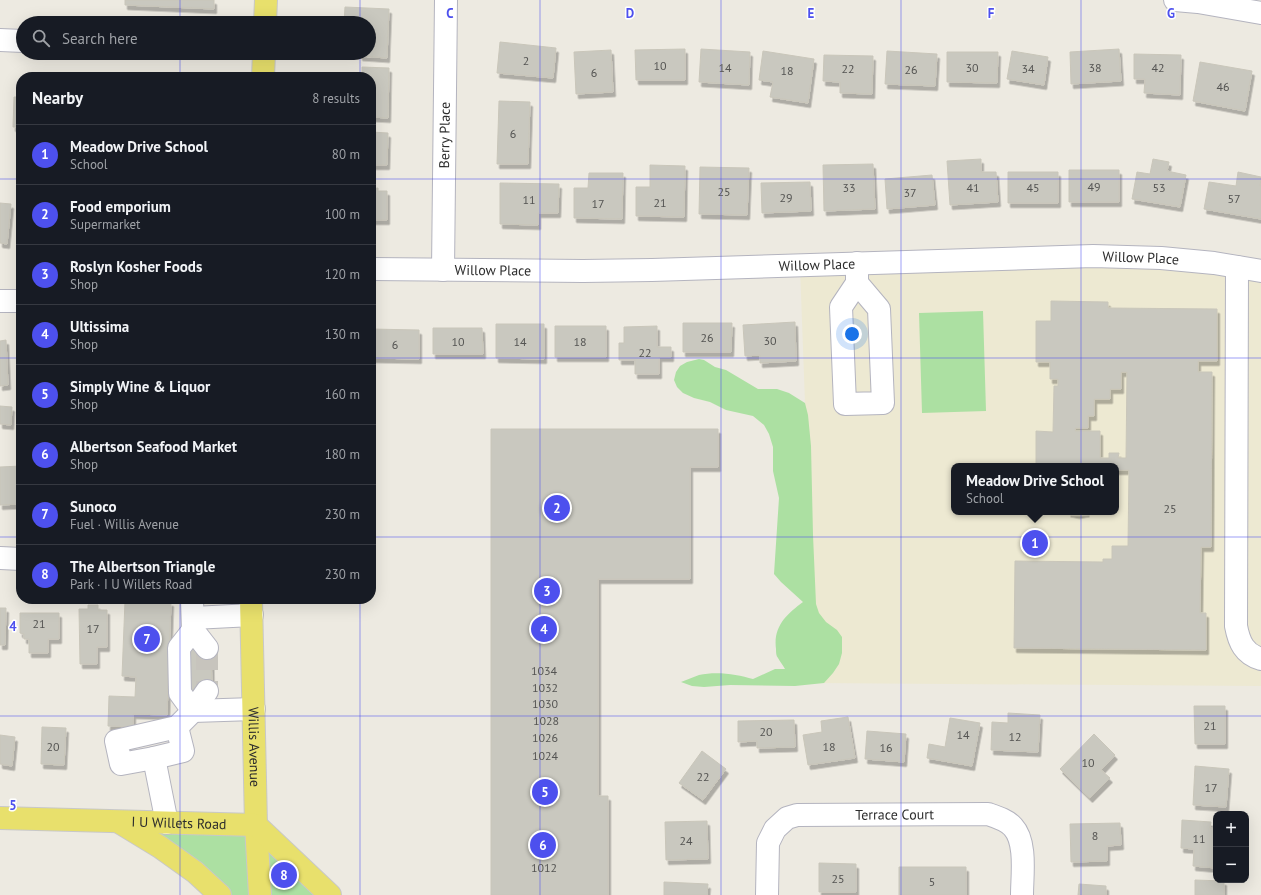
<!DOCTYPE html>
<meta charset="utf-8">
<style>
:root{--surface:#171b24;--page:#242831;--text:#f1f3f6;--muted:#9ea1a6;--line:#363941;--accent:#4d50ee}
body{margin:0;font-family:"PT Sans",sans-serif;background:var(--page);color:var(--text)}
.controls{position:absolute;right:12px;bottom:12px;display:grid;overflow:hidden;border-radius:8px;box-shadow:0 4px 16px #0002}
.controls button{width:36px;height:36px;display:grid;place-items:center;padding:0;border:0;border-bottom:1px solid var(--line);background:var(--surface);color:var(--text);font:20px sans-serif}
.you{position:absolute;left:852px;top:334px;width:14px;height:14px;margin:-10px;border:3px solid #fff;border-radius:50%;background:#1a73e8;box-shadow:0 0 0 6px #1a73e833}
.badge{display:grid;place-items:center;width:26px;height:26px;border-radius:50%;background:var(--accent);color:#fff;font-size:13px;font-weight:700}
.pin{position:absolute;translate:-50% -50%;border:2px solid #fff;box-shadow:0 1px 4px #0006}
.popup{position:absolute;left:951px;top:463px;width:168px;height:52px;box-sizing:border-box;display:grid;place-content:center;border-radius:8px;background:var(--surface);filter:drop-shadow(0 1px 3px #0005);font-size:13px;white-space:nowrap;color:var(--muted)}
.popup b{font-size:15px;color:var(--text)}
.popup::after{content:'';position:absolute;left:50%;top:100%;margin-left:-8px;border:8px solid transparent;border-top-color:var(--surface)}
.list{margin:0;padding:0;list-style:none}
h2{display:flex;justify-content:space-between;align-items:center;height:52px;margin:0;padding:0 16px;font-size:17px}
h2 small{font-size:13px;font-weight:400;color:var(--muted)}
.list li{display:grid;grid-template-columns:26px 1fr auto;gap:12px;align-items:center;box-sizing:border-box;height:60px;padding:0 16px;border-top:1px solid var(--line)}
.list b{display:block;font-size:15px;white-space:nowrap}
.list p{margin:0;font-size:13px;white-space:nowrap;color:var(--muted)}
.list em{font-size:13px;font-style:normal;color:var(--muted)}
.icon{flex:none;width:22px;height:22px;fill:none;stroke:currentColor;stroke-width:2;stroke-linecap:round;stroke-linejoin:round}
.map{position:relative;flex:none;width:1261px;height:895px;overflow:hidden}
.search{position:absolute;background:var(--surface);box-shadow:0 4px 16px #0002;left:16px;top:16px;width:360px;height:44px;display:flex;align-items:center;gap:10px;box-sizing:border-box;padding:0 14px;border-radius:22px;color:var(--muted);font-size:15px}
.panel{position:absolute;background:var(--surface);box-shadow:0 4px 16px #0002;left:16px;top:72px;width:360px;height:532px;border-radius:16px}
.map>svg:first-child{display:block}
.education{fill:#ede9d2;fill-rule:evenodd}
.green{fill:#ace0a2}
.building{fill:#c9c8bf;stroke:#c9c6ba;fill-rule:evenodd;filter:url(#shadow)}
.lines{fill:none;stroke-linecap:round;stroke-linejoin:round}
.minor-tunnel{stroke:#c7c4bd;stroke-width:22;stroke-dasharray:22 11;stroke-linecap:butt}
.minor-casing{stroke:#b4b4bf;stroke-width:24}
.major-casing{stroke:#c8c8c8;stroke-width:24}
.minor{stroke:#fff;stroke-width:22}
.major{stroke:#e8e06c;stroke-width:22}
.grid{fill:none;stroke:#4d50ee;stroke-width:1;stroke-opacity:0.55}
.labels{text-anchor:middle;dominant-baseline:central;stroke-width:3;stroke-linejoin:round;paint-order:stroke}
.number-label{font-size:12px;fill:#545452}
.street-label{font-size:14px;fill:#2d2d2d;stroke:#fff}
.grid-label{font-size:13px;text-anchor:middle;font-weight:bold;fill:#4d50ee;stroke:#fff;stroke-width:3;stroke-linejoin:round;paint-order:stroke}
</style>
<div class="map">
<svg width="1261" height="895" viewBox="0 0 1261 895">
<defs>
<filter id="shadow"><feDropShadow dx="2.5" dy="4.5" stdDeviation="0" flood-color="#0004"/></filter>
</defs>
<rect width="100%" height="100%" fill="#edeae1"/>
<path class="education" d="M1093 256 1261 271V686L812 683 805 403 800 267ZM954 466H1116V512H954Z"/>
<path class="green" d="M983 311 986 411 922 413 919 313Z
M699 359 704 360 715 367 726 370 758 389H777L789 393 805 403 808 415 811 446 813 535 816 604 819 613 826 622 837 630 842 637V653L839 664 833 673 824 683 795 686 730 685 704 687 692 686 681 682C687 680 693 677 699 675 716 671 737 674 753 679L775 669H785C783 665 780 662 778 658 776 656 776 652 776 649 773 626 787 614 803 602L781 582 774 574 779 498 773 471V447L769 434 764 425 753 416 726 410 710 402 694 398 683 393 677 387 674 380 676 372 680 366 687 362Z
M118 821 256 825 329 895H220Z"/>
<path class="building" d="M125 0H214V9L125 5Z
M345 7 389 9 387 58 360 56V53H369V23H344Z
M500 42 556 48 553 78 497 73Z
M685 49V80H636L635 50Z
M701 49 750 52 749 85 699 82Z
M1119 49 1121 81 1071 84 1070 52Z
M611 50 613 92 576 94 574 52Z
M763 51 814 59 808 103 770 97 773 82 759 80Z
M887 51 937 54 935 86 885 84Z
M1012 51 1048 57 1044 85 1007 79Z
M947 52H998L997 83 947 82Z
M1134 54 1181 55 1180 95 1144 93 1145 79H1134Z
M824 55 873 56 872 94 840 93V82L823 81Z
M1200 62 1252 71 1245 111 1193 101Z
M362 67 389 68 388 118 371 117V77H362Z
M14 97H21V127H13Z
M499 101 530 102 528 164H497Z
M371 132 388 133 387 165H371Z
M981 159V172H996L998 202 950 205 947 161Z
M1153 159 1169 162 1167 171 1186 175 1180 207 1132 199 1137 172 1150 174Z
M873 164 875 209 824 211 823 165Z
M650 165 685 166 684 217 636 216V187H650Z
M700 167 749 168 747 215 699 214Z
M1069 170H1119V202H1069Z
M1008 172H1058V203H1008Z
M1238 172 1261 177 1260 186H1261V219L1204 209 1209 182 1236 186Z
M589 173H623L622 219 574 218V188H588Z
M932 175 935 205 887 209 885 179Z
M810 182 811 211 762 213 761 183Z
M500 183 559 184 558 213H538V225L500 224Z
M378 188V191H387V220H371V189Z
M0 203 11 204 7 244 0 243Z
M1051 301 1108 302V308L1217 309V361H1198V372H1212L1211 547H1201L1200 613H1206V650L1014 648 1015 561 1103 562V559H1112V546H1128L1129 470H1116V466H1036V431L1053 432 1054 386H1058V379H1050V362H1036V321H1051ZM1121 372H1127L1126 458H1118L1119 453H1109V458H1100V431H1075V428H1088V416H1094V399H1110V389H1121Z
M795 322 796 361 760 363V355L745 356 743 325Z
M683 323H732L731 352H683Z
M496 324H544V359L496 358Z
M555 326H606V357H555Z
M657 326V347H671V357H659V374H635V360H619V343H624V327Z
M433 328H482L483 354H433Z
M371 329 419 330V359L371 358Z
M6 340 8 385 0 386V341Z
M0 406 12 407 11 425 0 424Z
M491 429H718V467H690V579H598V796H608V895H491Z
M21 466V504L0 505V467Z
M1068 512H1087L1077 514Z
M125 601 171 602 167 715 133 714V727L108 726 109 696 135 697 136 677 122 676Z
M88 605H98V610H107V647H97V664H80L79 609H88Z
M0 608H6L5 645H0Z
M20 613H59V639H48V653H29V639H24V634L20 633Z
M211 647 212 691 187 692 185 648Z
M1194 706H1225V744H1195Z
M1008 713 1040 715 1038 752 991 750 992 722 1008 723Z
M848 717 855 758 808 765 803 735 822 732 821 721Z
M950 718 980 723 972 766 927 758 929 744 945 747Z
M794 720 795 747 757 748V741L738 742V721Z
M42 727 66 728 64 765 41 764Z
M867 731 906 734 904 762 865 759Z
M1094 734 1115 755 1101 770 1110 778 1090 798 1060 769Z
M0 735 15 737 12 766 0 764Z
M702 751 726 769 703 800 679 783Z
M1195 766 1229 769 1226 807 1193 805Z
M1182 820 1211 822 1210 828 1216 829V868L1193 866 1194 849 1181 848Z
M707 821 708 859 666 860 665 822Z
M1120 823 1121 845 1107 846V861L1071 862 1070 824Z
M819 863 856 864V892H819Z
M899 867H966V895H899Z
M1195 880 1224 881V895H1195Z
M664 882 708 884 707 895H664Z
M1079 884 1106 886V895H1078Z"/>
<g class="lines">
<path class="minor-tunnel" d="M207 648V691"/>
<g class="minor-casing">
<g id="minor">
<path d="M1175 0 1198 2 1261 13"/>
<path d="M0 40 23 41"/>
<path d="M857 263V283L841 307 845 404 883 403 879 309 857 283"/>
<path d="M1237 267 1236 626C1239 642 1244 654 1261 659"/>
<path id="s1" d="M371 269 583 271 652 270 1093 256 1161 258 1214 263 1261 271"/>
<path id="s2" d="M443 270 446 0"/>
<path d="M0 301H21"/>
<path d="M0 558 21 559"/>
<path d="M193 618 252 615"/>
<path d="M193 630 207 648"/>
<path d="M193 711 254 709"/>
<path d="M193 711 207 691"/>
<path d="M154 758 183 751 177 727"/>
<path d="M167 823 154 758 121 764 116 741 177 727 193 711 180 693 179 648 193 630 192 599"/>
<path id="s3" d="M767 895 768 843 775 829 787 818 797 815 988 814C997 817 1007 820 1013 827 1027 842 1022 876 1022 895"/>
</g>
</g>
<g class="major-casing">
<g id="major">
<path d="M265 23 266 0"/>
<path d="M263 77 264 53"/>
<path id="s4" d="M251 599 256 825 260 895"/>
<path id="s5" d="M0 818 256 825 330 895"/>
<path d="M119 822 160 847 195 872 220 895"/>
</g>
</g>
<use href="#minor" class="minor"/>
<use href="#major" class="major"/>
</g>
<path class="grid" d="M180 0V23M360 0V23M540 0V895M721 0V895M901 0V895M1081 0V895M180 53V77M360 53V77M0 179H21M371 179H1261M0 358H21M371 358H1261M0 537H21M371 537H1261M180 599V895M360 599V895M0 716H1261"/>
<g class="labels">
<g class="number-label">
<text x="526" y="60">2</text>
<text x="660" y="65">10</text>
<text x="725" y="67">14</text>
<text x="972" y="67">30</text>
<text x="1095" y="67">38</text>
<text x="1158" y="67">42</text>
<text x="848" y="68">22</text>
<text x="1028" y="68">34</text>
<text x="911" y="69">26</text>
<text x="787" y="70">18</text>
<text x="594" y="72">6</text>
<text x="1223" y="86">46</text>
<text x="513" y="133">6</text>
<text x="1094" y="186">49</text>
<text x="849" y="187">33</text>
<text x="973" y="187">41</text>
<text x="1033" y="187">45</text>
<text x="1159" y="187">53</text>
<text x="724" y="191">25</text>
<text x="910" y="192">37</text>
<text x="786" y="197">29</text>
<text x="1234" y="198">57</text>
<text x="529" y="199">11</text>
<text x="660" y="202">21</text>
<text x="598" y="203">17</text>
<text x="707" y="337">26</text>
<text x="770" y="340">30</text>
<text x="458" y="341">10</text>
<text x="520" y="341">14</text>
<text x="580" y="341">18</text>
<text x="395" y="344">6</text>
<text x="645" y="352">22</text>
<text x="1170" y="508">25</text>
<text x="39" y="623">21</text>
<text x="93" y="628">17</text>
<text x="544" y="670">1034</text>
<text x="545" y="687">1032</text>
<text x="545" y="703">1030</text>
<text x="546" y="720">1028</text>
<text x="1210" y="725">21</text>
<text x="766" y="731">20</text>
<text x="963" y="734">14</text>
<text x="1015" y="736">12</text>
<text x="545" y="737">1026</text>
<text x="53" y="746">20</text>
<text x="829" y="746">18</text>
<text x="886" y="747">16</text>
<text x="545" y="755">1024</text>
<text x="1088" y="762">10</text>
<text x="703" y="776">22</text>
<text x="1211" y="787">17</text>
<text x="1095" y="835">8</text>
<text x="1199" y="838">11</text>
<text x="686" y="840">24</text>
<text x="544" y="867">1012</text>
<text x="838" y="878">25</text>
<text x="932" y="881">5</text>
</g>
<g class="street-label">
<text stroke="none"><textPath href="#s2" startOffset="135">Berry Place</textPath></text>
<text stroke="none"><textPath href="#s1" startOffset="770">Willow Place</textPath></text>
<text stroke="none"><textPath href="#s1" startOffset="446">Willow Place</textPath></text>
<text stroke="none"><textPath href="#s1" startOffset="122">Willow Place</textPath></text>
<text stroke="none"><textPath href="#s4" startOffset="148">Willis Avenue</textPath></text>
<text stroke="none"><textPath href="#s3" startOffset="192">Terrace Court</textPath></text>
<text stroke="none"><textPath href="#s5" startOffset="179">I U Willets Road</textPath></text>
</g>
</g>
<g class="grid-label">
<text x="450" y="18">C</text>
<text x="630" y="18">D</text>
<text x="811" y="18">E</text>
<text x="991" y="18">F</text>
<text x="1171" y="18">G</text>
<text x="13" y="631">4</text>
<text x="13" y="810">5</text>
</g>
</svg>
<div class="controls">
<button>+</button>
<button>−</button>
</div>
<div class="you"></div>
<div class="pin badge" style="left:1035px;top:543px">1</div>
<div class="popup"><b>Meadow Drive School</b>School</div>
<div class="pin badge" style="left:557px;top:508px">2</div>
<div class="pin badge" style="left:547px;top:591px">3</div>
<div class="pin badge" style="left:544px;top:629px">4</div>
<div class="pin badge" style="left:545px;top:792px">5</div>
<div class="pin badge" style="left:543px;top:845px">6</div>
<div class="pin badge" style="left:147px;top:639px">7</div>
<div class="pin badge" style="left:284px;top:875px">8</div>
<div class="search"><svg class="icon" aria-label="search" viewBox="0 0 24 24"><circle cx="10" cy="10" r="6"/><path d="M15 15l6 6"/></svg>Search here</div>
<section class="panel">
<h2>Nearby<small>8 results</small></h2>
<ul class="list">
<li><span class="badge">1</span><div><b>Meadow Drive School</b><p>School</p></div><em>80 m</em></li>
<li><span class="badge">2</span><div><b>Food emporium</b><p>Supermarket</p></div><em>100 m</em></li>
<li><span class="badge">3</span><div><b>Roslyn Kosher Foods</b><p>Shop</p></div><em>120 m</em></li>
<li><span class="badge">4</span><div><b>Ultissima</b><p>Shop</p></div><em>130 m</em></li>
<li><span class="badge">5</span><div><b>Simply Wine &amp; Liquor</b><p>Shop</p></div><em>160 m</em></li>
<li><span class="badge">6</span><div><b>Albertson Seafood Market</b><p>Shop</p></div><em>180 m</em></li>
<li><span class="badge">7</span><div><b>Sunoco</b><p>Fuel · Willis Avenue</p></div><em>230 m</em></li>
<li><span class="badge">8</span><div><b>The Albertson Triangle</b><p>Park · I U Willets Road</p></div><em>230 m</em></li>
</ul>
</section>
</div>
